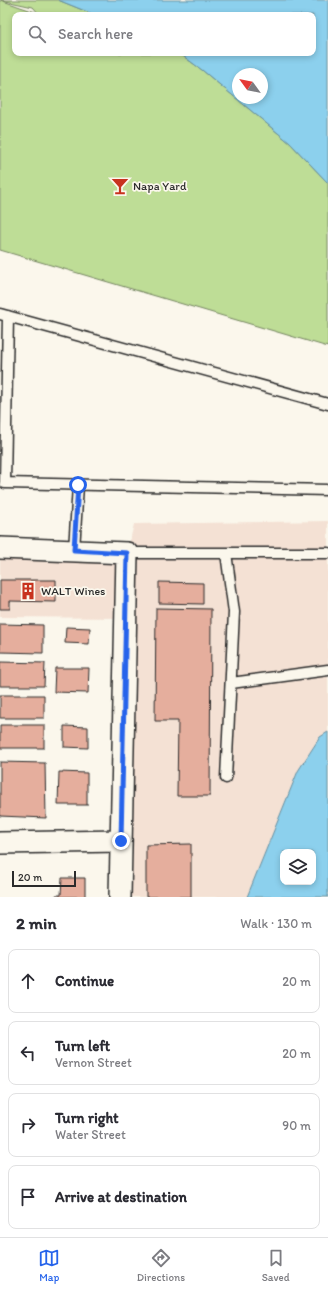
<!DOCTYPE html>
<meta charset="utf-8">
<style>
:root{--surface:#fff;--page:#f2f2f3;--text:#2b2b33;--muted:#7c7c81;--line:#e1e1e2;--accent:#2563eb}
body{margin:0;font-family:Itim,sans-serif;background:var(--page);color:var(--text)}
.controls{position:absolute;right:12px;bottom:12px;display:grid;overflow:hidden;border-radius:8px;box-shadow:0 2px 6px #0003}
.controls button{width:36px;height:36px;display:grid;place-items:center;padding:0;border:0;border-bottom:1px solid var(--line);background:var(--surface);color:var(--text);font:20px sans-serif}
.compass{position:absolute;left:232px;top:68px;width:36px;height:36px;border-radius:50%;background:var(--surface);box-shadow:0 2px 6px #0003;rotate:303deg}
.scale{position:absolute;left:12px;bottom:10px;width:64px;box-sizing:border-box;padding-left:4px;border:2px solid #2b2b2b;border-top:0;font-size:11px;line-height:14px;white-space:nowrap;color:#2b2b2b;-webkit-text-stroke:3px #fbf7ec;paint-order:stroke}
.stop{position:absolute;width:12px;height:12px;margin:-9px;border:3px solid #2563eb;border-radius:50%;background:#fff}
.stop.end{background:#2563eb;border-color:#fff;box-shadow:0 1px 4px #0008}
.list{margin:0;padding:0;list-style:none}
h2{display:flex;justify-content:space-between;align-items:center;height:52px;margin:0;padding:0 16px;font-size:17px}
h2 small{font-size:13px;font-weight:400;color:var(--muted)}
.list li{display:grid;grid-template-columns:26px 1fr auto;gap:12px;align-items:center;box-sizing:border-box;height:64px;margin:0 8px 8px;padding:0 8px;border:1px solid var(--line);border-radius:8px}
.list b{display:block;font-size:15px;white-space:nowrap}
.list p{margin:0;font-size:13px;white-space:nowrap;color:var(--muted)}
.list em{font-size:13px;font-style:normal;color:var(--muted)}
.icon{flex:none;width:22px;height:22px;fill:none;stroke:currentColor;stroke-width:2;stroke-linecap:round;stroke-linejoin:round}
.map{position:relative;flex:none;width:328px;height:897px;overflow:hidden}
.search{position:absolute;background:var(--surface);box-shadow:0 2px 6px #0003;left:12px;right:12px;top:12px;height:44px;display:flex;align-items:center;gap:10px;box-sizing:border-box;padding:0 14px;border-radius:8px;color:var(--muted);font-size:15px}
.sheet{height:340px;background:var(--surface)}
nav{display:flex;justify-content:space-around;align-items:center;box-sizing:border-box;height:56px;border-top:1px solid var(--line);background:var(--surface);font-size:11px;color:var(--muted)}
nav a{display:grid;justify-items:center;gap:2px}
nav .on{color:var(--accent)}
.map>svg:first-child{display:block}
.built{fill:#f4e1d4}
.green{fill:#bedd96;stroke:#748460}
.water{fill:#8cd0ed;stroke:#658e9f;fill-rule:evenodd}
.building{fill:#e5ae9d;stroke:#2b2b2b}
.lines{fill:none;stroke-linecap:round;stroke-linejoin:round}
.service-casing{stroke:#2b2b2b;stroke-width:13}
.minor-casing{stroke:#2b2b2b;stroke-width:24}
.service{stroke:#fbf7ec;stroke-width:10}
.minor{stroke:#fbf7ec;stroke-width:21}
.route{stroke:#2563eb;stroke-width:5}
.labels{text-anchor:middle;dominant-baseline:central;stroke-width:3.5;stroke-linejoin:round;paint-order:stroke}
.poi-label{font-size:12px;fill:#2b2b2b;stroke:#fbf7ec;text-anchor:start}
</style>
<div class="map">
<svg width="328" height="897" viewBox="0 0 328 897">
<rect width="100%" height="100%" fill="#fbf7ec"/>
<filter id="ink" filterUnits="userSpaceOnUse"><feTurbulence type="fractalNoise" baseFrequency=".025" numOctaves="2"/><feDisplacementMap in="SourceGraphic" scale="8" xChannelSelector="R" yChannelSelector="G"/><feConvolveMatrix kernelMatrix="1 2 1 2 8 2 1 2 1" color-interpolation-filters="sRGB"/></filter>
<g filter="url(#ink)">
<path class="built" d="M328 521V732L320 737 298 771 247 897H120L126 618 0 617V547L127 553 134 524Z"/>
<path class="green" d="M0 0 35 12 38 15H15V53H179L202 70 290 143 328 183V347L0 250Z
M1 0H58L95 15H40L33 7Z"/>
<path class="water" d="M58 0H328V183L290 143 202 70 179 53H313V15H95ZM238 74H262V98H238Z
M328 732V897H247L298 771 320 737ZM283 852H313V882H283Z"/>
<path class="building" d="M0 580H56V602L10 601V609H0Z
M159 582 203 583V604L159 603Z
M156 608 211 609 210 796H177L178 721H155Z
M0 624 43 625V653L0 652Z
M66 627 90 628 89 644 65 643Z
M0 662 45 663 44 686H0Z
M55 668H89L88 693 54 692Z
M0 695H44V718H0Z
M0 725H44V748H0Z
M64 726 88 727V748L64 747Z
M0 762 45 763 46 818 0 816Z
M59 772 87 773V805H58Z
M191 844V897H146V845Z
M62 878H85V897H56V895H61Z"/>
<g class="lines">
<g class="service-casing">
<path id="service" d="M0 314 328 404
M8 316 5 483 328 490
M74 550 78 485
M127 553H328
M231 683 328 670
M226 778 234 612 226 553"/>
</g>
<g class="minor-casing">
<path id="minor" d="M0 548 127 553 120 897
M0 843 121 841"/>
</g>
<use href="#service" class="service"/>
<use href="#minor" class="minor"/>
</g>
</g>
<g class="lines" filter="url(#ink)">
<path class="route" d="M78 485 74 550 127 553 121 841"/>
</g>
<defs>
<g id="bar-bare" transform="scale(1.38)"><path d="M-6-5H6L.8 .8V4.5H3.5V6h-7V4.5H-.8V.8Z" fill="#c8321e" stroke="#fbf7ec" stroke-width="2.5" paint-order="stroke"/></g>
<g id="building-bare" transform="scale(1.38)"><path d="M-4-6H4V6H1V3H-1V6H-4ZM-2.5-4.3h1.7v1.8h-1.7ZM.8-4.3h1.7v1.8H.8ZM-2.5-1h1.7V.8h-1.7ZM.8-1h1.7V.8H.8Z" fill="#c8321e" stroke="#fbf7ec" stroke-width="2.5" paint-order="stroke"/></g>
</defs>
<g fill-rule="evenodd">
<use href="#bar-bare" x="120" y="186"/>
<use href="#building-bare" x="28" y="591"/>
</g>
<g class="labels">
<g class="poi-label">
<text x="133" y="186">Napa Yard</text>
<text x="41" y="591">WALT Wines</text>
</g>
</g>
</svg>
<div class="controls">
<button><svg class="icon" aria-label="layers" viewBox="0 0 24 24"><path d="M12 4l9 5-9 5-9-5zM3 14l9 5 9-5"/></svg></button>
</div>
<svg class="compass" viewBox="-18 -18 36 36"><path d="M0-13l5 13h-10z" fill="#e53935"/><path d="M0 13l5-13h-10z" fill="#7c7c81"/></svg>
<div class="scale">20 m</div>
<div class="stop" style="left:78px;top:485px"></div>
<div class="stop end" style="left:121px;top:841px"></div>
<div class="search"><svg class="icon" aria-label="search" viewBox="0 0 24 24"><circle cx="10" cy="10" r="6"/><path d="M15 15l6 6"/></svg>Search here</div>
</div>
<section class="sheet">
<h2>2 min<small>Walk · 130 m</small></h2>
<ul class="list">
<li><svg class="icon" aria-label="ahead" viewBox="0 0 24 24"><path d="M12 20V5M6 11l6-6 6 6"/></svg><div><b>Continue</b></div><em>20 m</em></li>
<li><svg class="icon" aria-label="left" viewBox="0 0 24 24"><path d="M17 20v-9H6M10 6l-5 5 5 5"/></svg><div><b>Turn left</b><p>Vernon Street</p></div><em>20 m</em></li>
<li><svg class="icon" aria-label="right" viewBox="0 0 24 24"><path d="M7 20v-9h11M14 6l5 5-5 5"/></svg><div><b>Turn right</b><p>Water Street</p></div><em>90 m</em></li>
<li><svg class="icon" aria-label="arrive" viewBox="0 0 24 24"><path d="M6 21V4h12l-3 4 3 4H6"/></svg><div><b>Arrive at destination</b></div></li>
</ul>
</section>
<nav>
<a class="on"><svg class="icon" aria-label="map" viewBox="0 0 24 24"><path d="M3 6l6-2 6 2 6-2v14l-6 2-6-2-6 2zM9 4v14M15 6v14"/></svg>Map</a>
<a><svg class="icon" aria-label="directions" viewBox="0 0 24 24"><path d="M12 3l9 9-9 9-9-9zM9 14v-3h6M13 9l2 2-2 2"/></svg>Directions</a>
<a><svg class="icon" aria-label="saved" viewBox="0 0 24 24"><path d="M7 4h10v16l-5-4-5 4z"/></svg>Saved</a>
</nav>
